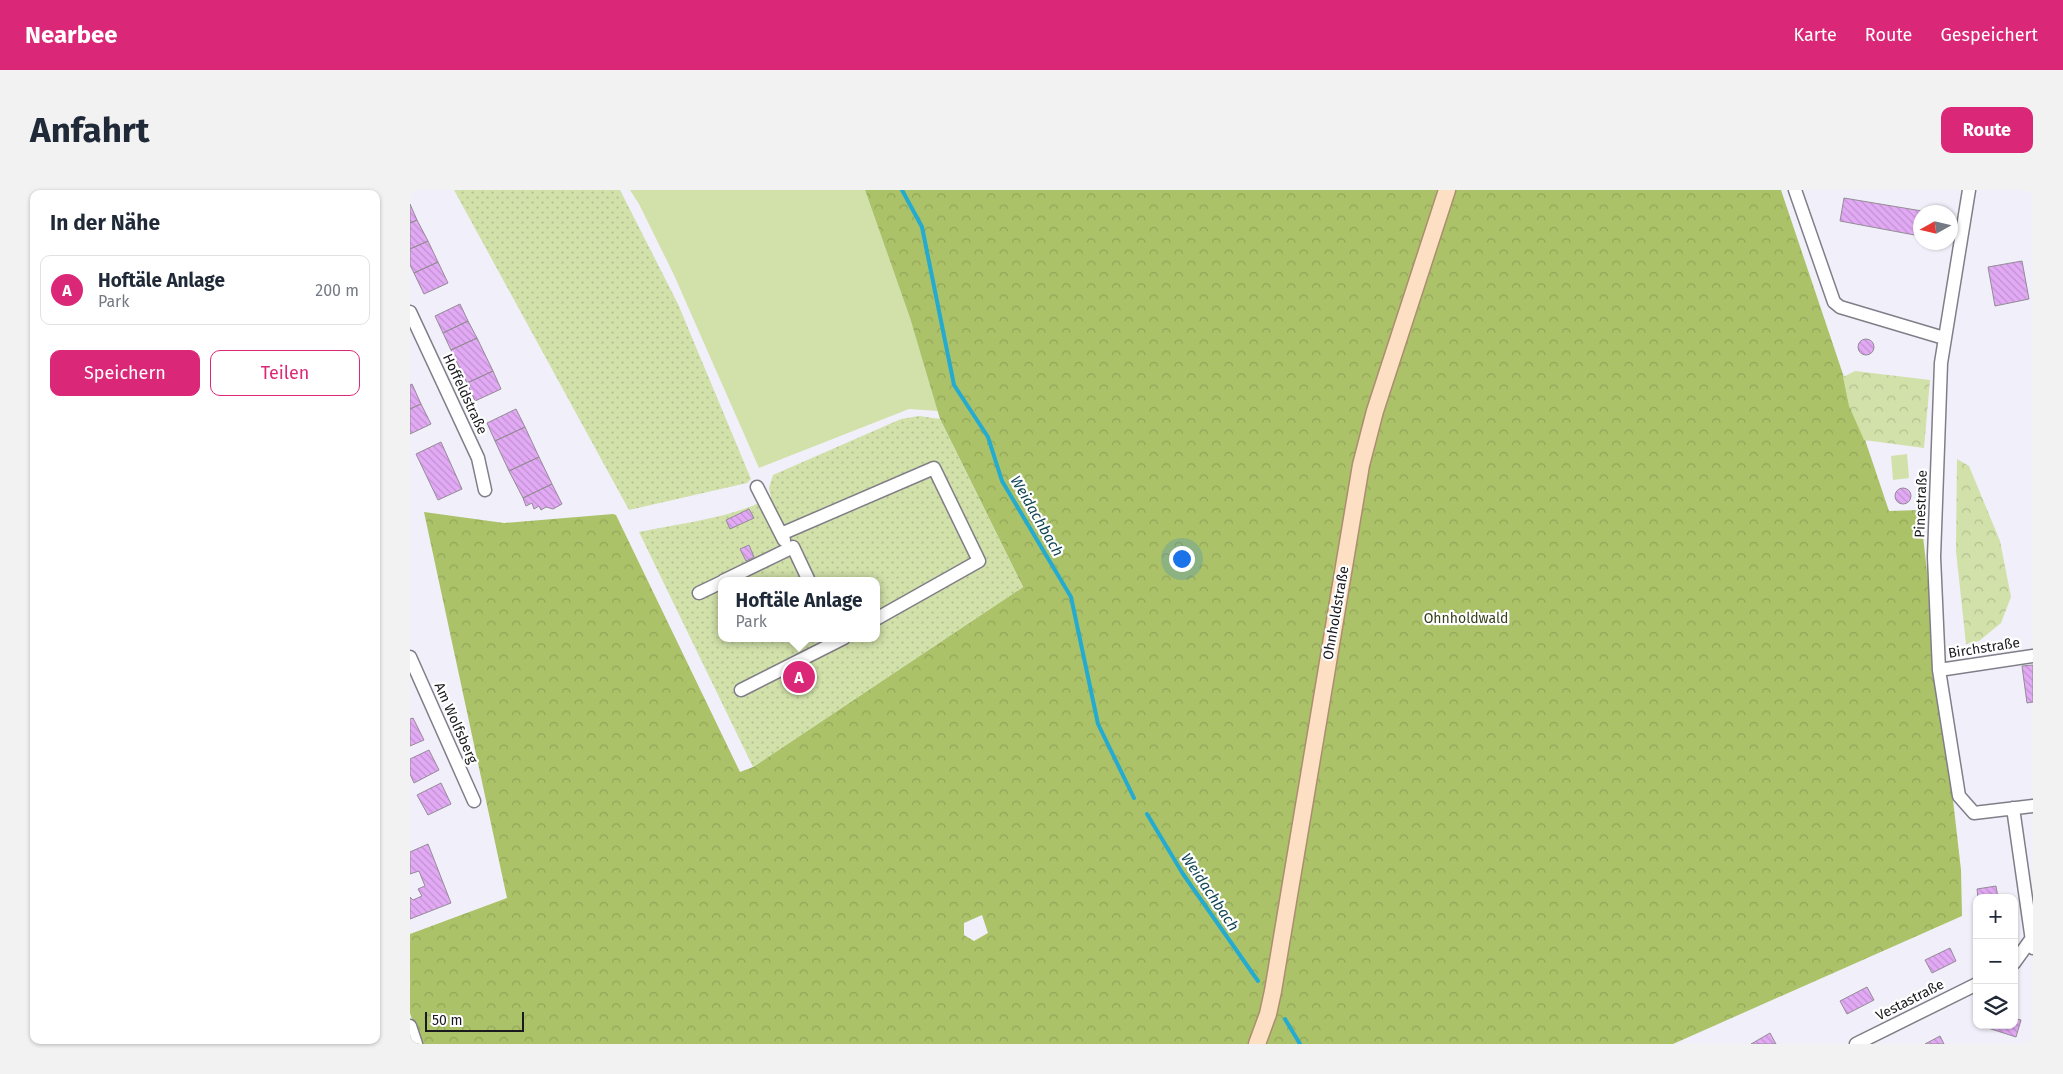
<!DOCTYPE html>
<html lang="de">
<meta charset="utf-8">
<style>
:root{--surface:#fff;--page:#f2f2f3;--text:#1f2937;--muted:#747a83;--line:#e0e1e3;--accent:#db2777}
body{margin:0;font-family:"Fira Sans",sans-serif;background:var(--page);color:var(--text)}
.controls{position:absolute;right:15px;bottom:15px;display:grid;overflow:hidden;border-radius:10px;box-shadow:0 1px 4px #0004}
.controls button{width:45px;height:45px;display:grid;place-items:center;padding:0;border:0;border-bottom:1px solid var(--line);background:var(--surface);color:var(--text);font:25px sans-serif}
.compass{position:absolute;left:1503px;top:15px;width:45px;height:45px;border-radius:50%;background:var(--surface);box-shadow:0 1px 4px #0004;rotate:262deg}
.scale{position:absolute;left:15px;bottom:12px;width:99px;box-sizing:border-box;padding-left:5px;border:2px solid #1a191d;border-top:0;font-size:14px;line-height:18px;white-space:nowrap;color:#1a191d;-webkit-text-stroke:4px #fff;paint-order:stroke}
.you{position:absolute;left:771px;top:368px;width:18px;height:18px;margin:-12px;border:4px solid #fff;border-radius:50%;background:#1a73e8;box-shadow:0 0 0 8px #1a73e833}
.badge{display:grid;place-items:center;width:32px;height:32px;border-radius:50%;background:var(--accent);color:#fff;font-size:16px;font-weight:700}
.pin{position:absolute;translate:-50% -50%;border:2px solid #fff;box-shadow:0 1px 5px #0006}
.popup{position:absolute;left:308px;top:387px;width:162px;height:65px;box-sizing:border-box;display:grid;place-content:center;border-radius:10px;background:var(--surface);filter:drop-shadow(0 1px 4px #0005);font-size:16px;white-space:nowrap;color:var(--muted)}
.popup b{font-size:19px;color:var(--text)}
.popup::after{content:'';position:absolute;left:50%;top:100%;margin-left:-10px;border:10px solid transparent;border-top-color:var(--surface)}
.list{margin:0;padding:0;list-style:none}
h2{display:flex;justify-content:space-between;align-items:center;height:65px;margin:0;padding:0 20px;font-size:21px}
h2 small{font-size:16px;font-weight:400;color:var(--muted)}
.list li{display:grid;grid-template-columns:32px 1fr auto;gap:15px;align-items:center;box-sizing:border-box;height:70px;margin:0 10px 10px;padding:0 10px;border:1px solid var(--line);border-radius:10px}
.list b{display:block;font-size:19px;white-space:nowrap}
.list p{margin:0;font-size:16px;white-space:nowrap;color:var(--muted)}
.list em{font-size:16px;font-style:normal;color:var(--muted)}
.actions{display:flex;gap:10px;padding:15px 20px}
.actions a{flex:1;padding:11px 0;border:1px solid var(--accent);border-radius:10px;text-align:center;font-size:18px;color:var(--accent)}
.actions .main{background:var(--accent);color:#fff}
.icon{flex:none;width:28px;height:28px;fill:none;stroke:currentColor;stroke-width:2;stroke-linecap:round;stroke-linejoin:round}
.map{position:relative;flex:none;width:1623px;height:854px;overflow:hidden;border-radius:10px}
header{display:flex;align-items:center;gap:30px;box-sizing:border-box;height:70px;padding:0 25px;background:var(--accent);color:#fff}
header strong{font-size:24px}
nav{display:flex;gap:28px;margin-inline-start:auto;font-size:18px}
.intro{display:flex;align-items:center;justify-content:space-between;box-sizing:border-box;height:120px;padding:0 30px}
h1{margin:0;font-size:35px}
.button{padding:12px 22px;border-radius:10px;background:var(--accent);color:#fff;font-size:18px;font-weight:700}
main{display:flex;gap:30px;padding:0 30px}
aside{flex:1;background:var(--surface);border-radius:10px;box-shadow:0 1px 4px #0004}
.map>svg:first-child{display:block}
.grass{fill:#d1e1a9}
.forest{fill:url(#forest-crowns);fill-rule:evenodd}
.park{fill:url(#park-crowns)}
.garden{fill:url(#garden-dots);fill-rule:evenodd}
.lines{fill:none;stroke-linecap:round;stroke-linejoin:round}
.stream{stroke:#25abcf;stroke-width:4}
.building{fill:url(#building-back-hatch);stroke:#938c95}
.minor-casing{stroke:#807e88;stroke-width:15}
.major-casing{stroke:#ac8d70;stroke-width:19}
.minor{stroke:#fff;stroke-width:12}
.major{stroke:#fde0c4;stroke-width:16}
.labels{text-anchor:middle;dominant-baseline:central;stroke-width:4.5;stroke-linejoin:round;paint-order:stroke}
.street-label{font-size:14px;fill:#1a191d;stroke:#fff}
.park-label{font-size:14px;fill:#37401b;stroke:#fff}
.water-label{font-size:15px;font-style:italic;fill:#124756;stroke:#fff}
</style>
<header>
<strong>Nearbee</strong>
<nav><a>Karte</a><a>Route</a><a>Gespeichert</a></nav>
</header>
<div class="intro"><h1>Anfahrt</h1><a class="button">Route</a></div>
<main>
<aside>
<h2>In der Nähe<small></small></h2>
<ul class="list">
<li><span class="badge">A</span><div><b>Hoftäle Anlage</b><p>Park</p></div><em>200 m</em></li>
</ul>
<div class="actions"><a class="main">Speichern</a><a>Teilen</a></div>
</aside>
<div class="map">
<svg width="1623" height="854" viewBox="0 0 1623 854">
<defs>
<pattern id="forest-crowns" width="20" height="18" patternUnits="userSpaceOnUse" patternTransform="scale(1.25)"><rect width="20" height="18" fill="#abc268"/><path d="M2 6a3 3 0 1 1 6 0M12 15a3 3 0 1 1 6 0" fill="none" stroke="#93a65a"/></pattern>
<pattern id="park-crowns" width="20" height="18" patternUnits="userSpaceOnUse" patternTransform="scale(1.25)"><rect width="20" height="18" fill="#d1e1a9"/><path d="M2 6a3 3 0 1 1 6 0M12 15a3 3 0 1 1 6 0" fill="none" stroke="#b3c091"/></pattern>
<pattern id="garden-dots" width="8" height="8" patternUnits="userSpaceOnUse" patternTransform="scale(1.25)"><rect width="8" height="8" fill="#d1e1a9"/><path d="M2 2h.1M6 6h.1" fill="none" stroke="#b3c091" stroke-width="1.8" stroke-linecap="round"/></pattern>
<pattern id="building-back-hatch" width="6" height="6" patternUnits="userSpaceOnUse" patternTransform="scale(1.25)"><rect width="6" height="6" fill="#e2a9f4"/><path d="M-1 5l2 2M0 0l6 6M5-1l2 2" fill="none" stroke="#c191d1"/></pattern>
</defs>
<rect width="100%" height="100%" fill="#f1eff9"/>
<path class="grass" d="M220 0H455L500 128 528 221 499 219 349 278 264 85 229 14Z
M1497 264 1499 288 1483 290 1481 266Z"/>
<path class="forest" d="M455 0H1371L1479 321 1510 320 1551 680 1552 726 1263 854H10L0 823V744L97 708 14 322 94 333 203 324 206 325 330 582 343 577 613 397 530 229 500 128ZM572 725 578 743 564 751 554 745V733Z"/>
<path class="park" d="M1445 181 1520 190 1514 258 1454 250 1439 216 1433 187Z
M1547 269 1559 276 1590 351 1601 407 1591 433 1569 451 1556 454 1546 361Z"/>
<path class="garden" d="M44 0H210L268 114 341 289 337 293 219 320Z
M509 226 530 229 613 397 343 577 229 342C271 333 324 328 361 307L359 298 363 285 491 229ZM312 391H466V448H312Z"/>
<g class="lines">
<path class="stream" d="M492 0 512 37 544 195 578 247 592 291 661 407 688 534 724 608
M737 624 773 684 848 791
M875 829 890 854"/>
</g>
<path class="building" d="M1434 8 1518 22H1510V46L1430 31Z
M0 14 7 30 0 33Z
M7 30 18 51 0 59V33Z
M18 51 28 72 4 83 0 75V59Z
M1612 71 1619 109 1585 116 1578 77Z
M28 72 38 93 14 104 4 83Z
M50 114 58 131 33 143 25 126Z
M58 131 67 148 41 160 33 143Z
M67 148 83 181 57 193 41 160Z
M1448 157a8 8 0 1 1 16 0a8 8 0 1 1-16 0Z
M83 181 91 199 65 211 57 193Z
M2 194 11 214 0 219V195Z
M11 214 21 234 0 244V219Z
M106 219 115 237 85 251 77 233Z
M115 237 129 267 99 281 85 251Z
M31 252 52 299 28 310 6 264Z
M129 267 142 294 113 308 99 281Z
M142 294 152 314 143 319 136 317 131 320 129 316 124 319 122 313 116 316 113 308Z
M1485 306a8 8 0 1 1 16 0a8 8 0 1 1-16 0Z
M339 319 344 328 320 339 316 330Z
M339 355 344 367 336 371 330 359Z
M1623 475V512L1617 513 1612 476Z
M3 528 14 550 0 556V529Z
M19 560 29 580 4 593 0 584V569Z
M31 593 41 614 18 625 7 605Z
M18 654 41 713 0 729V707L3 710 12 706 8 699 15 696 9 681 0 684V662Z
M1586 696 1588 708H1568L1567 699Z
M1540 758 1546 771 1522 783 1515 770Z
M1457 797 1464 810 1437 824 1430 811Z
M1604 828 1611 830 1606 847 1578 838V835H1604Z
M1360 843 1366 854H1341Z
M1530 846 1534 854H1515Z"/>
<g class="lines">
<g class="minor-casing">
<path id="minor" d="M1385 0 1424 112 1430 117 1534 148
M1559 0 1531 173 1524 367 1529 480 1549 606 1564 623 1623 616
M0 122 68 268 75 300
M347 297 374 350
M371 344 524 278 569 371 466 429
M313 391 383 357 399 391
M289 403 312 392
M0 467 64 611
M1529 480 1623 466
M331 500 434 448
M1603 618 1623 758
M1604 773 1622 748
M0 836 6 854
M1446 854 1567 794"/>
</g>
<g class="major-casing">
<path id="major" d="M847 854 858 824 863 801 951 275 965 221 1037 0"/>
</g>
<use href="#minor" class="minor"/>
<use href="#major" class="major"/>
</g>
<g class="labels">
<g class="street-label">
<text transform="translate(55 204) rotate(65)">Hoffeldstraße</text>
<text transform="translate(1511 314) rotate(-88)">Pinestraße</text>
<text transform="translate(926 423) rotate(-80)">Ohnholdstraße</text>
<text transform="translate(1574 458) rotate(-9)">Birchstraße</text>
<text transform="translate(46 533) rotate(66)">Am Wolfsberg</text>
<text transform="translate(1500 810) rotate(-27)">Vestastraße</text>
</g>
<g class="park-label">
<text x="1056" y="428">Ohnholdwald</text>
</g>
<g class="water-label">
<text transform="translate(627 326) rotate(60)">Weidachbach</text>
<text transform="translate(800 702) rotate(56)">Weidachbach</text>
</g>
</g>
</svg>
<div class="controls">
<button>+</button>
<button>−</button>
<button><svg class="icon" aria-label="layers" viewBox="0 0 24 24"><path d="M12 4l9 5-9 5-9-5zM3 14l9 5 9-5"/></svg></button>
</div>
<svg class="compass" viewBox="-18 -18 36 36"><path d="M0-13l5 13h-10z" fill="#e53935"/><path d="M0 13l5-13h-10z" fill="#747a83"/></svg>
<div class="scale">50 m</div>
<div class="you"></div>
<div class="pin badge" style="left:389px;top:487px">A</div>
<div class="popup"><b>Hoftäle Anlage</b>Park</div>
</div>
</main>
